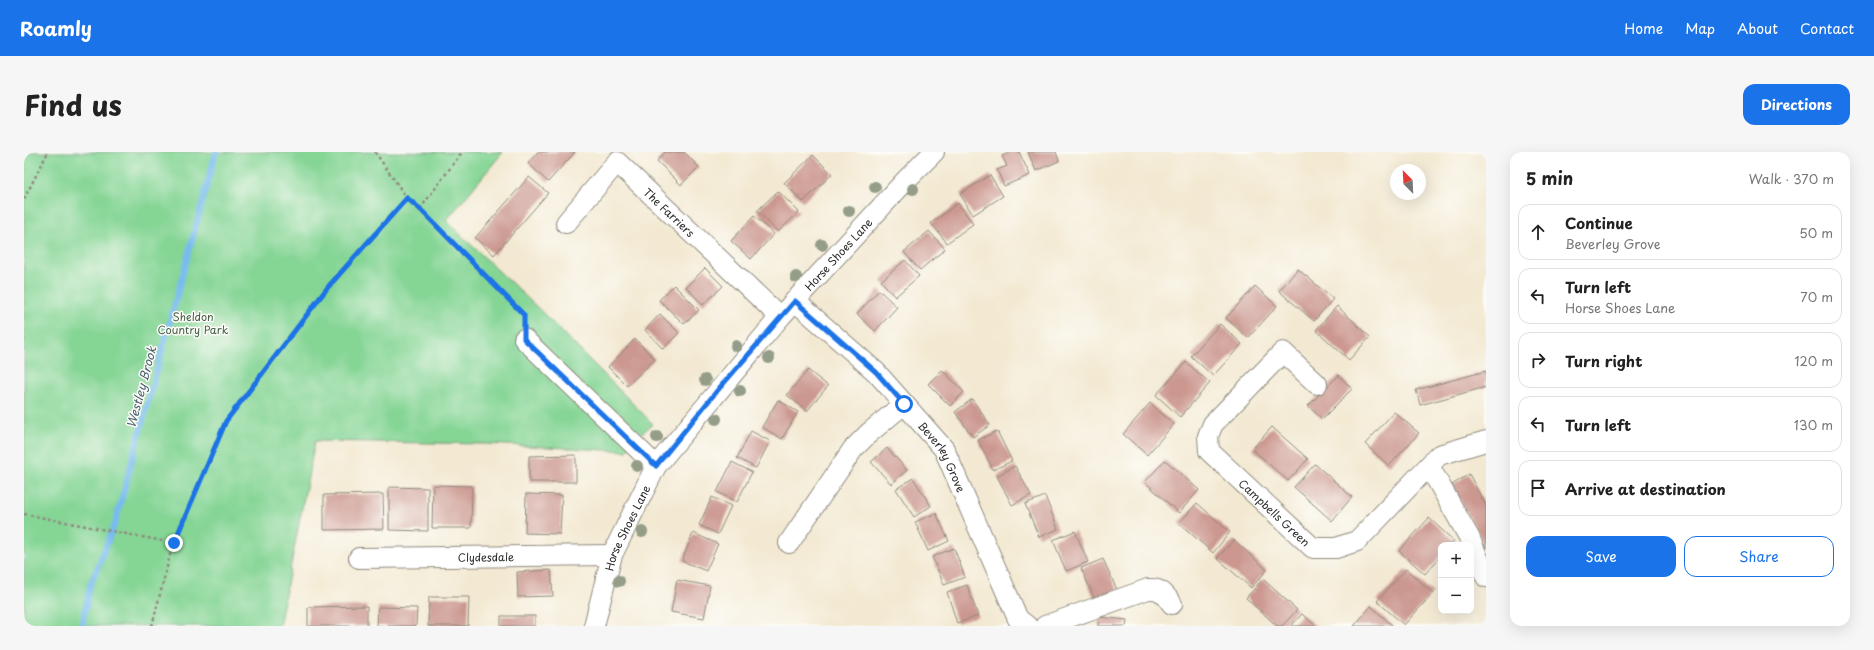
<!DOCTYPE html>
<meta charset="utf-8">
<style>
:root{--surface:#fff;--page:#f6f6f6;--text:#222;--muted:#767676;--line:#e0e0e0;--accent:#1a73e8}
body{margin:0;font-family:"Playpen Sans",sans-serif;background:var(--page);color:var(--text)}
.controls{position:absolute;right:12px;bottom:12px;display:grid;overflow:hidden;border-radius:8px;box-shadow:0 4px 16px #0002}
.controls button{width:36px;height:36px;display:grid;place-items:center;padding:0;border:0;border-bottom:1px solid var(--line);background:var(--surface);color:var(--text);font:20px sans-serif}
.compass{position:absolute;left:1366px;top:12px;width:36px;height:36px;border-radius:50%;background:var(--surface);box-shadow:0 4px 16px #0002;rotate:336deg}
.stop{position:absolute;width:12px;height:12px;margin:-9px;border:3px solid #1a73e8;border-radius:50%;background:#fff}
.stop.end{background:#1a73e8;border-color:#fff;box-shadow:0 1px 4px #0008}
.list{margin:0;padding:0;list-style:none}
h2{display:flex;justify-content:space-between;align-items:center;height:52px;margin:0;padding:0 16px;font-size:17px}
h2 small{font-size:13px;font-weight:400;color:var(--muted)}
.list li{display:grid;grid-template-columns:26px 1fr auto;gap:12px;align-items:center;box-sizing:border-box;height:56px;margin:0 8px 8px;padding:0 8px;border:1px solid var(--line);border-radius:12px}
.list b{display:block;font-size:15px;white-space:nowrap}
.list p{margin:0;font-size:13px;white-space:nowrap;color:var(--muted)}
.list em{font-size:13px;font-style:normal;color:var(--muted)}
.actions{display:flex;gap:8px;padding:12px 16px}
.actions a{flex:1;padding:9px 0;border:1px solid var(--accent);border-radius:12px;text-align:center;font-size:14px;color:var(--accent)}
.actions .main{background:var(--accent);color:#fff}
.icon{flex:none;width:22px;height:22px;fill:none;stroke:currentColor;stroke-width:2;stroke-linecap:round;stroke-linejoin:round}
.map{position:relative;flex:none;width:1462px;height:474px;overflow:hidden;border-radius:12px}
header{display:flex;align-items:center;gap:24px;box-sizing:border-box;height:56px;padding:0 20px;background:var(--accent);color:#fff}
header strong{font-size:19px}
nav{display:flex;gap:22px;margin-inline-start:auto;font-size:14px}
.intro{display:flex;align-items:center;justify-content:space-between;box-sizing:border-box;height:96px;padding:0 24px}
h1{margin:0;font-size:28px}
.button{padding:10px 18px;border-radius:12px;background:var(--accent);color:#fff;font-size:14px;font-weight:700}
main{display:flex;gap:24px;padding:0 24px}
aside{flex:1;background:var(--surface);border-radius:12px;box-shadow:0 4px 16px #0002}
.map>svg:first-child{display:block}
.green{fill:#85d595;stroke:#588060}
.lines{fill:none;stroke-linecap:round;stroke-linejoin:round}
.stream{stroke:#78bcee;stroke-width:6}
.building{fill:#cb978f}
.minor-casing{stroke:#8f8a7e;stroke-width:22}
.path{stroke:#8f8a7e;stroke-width:2.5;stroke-dasharray:3 3;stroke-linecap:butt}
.minor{stroke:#fff;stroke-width:20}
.tree{fill:#949d88}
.route{stroke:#1a73e8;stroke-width:5}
.labels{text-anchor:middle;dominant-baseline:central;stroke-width:3;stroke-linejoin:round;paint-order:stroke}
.street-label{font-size:11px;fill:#2b2b2b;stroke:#fdfcf7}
.park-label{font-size:11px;fill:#465e4b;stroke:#fdfcf7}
.water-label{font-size:12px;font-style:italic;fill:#465e6f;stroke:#fdfcf7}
</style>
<header>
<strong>Roamly</strong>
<nav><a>Home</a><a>Map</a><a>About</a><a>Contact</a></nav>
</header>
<div class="intro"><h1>Find us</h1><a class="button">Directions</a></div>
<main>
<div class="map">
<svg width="1462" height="474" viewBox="0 0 1462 474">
<rect width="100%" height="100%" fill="#fdfcf7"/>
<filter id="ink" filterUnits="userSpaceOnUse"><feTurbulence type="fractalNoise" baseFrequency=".025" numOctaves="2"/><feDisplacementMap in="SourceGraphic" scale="8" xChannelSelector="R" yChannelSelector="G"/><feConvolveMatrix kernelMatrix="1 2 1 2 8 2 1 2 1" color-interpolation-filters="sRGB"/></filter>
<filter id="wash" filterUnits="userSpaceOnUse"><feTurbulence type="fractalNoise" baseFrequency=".012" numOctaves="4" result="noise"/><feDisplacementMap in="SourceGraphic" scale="16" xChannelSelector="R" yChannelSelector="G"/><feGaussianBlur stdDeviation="0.9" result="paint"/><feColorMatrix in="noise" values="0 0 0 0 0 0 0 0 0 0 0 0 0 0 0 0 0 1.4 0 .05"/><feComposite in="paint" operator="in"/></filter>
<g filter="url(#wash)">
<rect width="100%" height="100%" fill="#f3e9d2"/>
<path class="green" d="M0 0H479L422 69 516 158 629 272 609 288 603 299 462 292 291 289 255 474H0Z"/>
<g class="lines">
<path class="stream" d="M58 474 66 434 91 371 192 0"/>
</g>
<g id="blocks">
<path class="building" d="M514 0H551L524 30 504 11Z
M641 0H660L675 15 657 33 633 9Z
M988 0H995L1006 23 980 34 973 18 983 14 978 4Z
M1004 0H1032L1035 9 1012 19Z
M789 3 808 22 779 50 760 31Z
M966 23 979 44 949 63 936 42Z
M505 25 524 41 470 103 451 86Z
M754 39 775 60 754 80 733 59Z
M934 51 949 72 923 91 907 71Z
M730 64 750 82 727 107 707 89Z
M905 79 921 97 896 118 880 100Z
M881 108 895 124 871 145 857 129Z
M681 116 699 134 679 153 662 135Z
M1274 117 1309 147 1290 169 1255 139Z
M650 133 675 158 660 172 635 148Z
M1231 134 1253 154 1224 186 1202 166Z
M855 138 873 155 851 179 833 162Z
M1313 154 1346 185 1325 208 1292 178Z
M636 162 655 181 639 197 621 178Z
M1196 172 1218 192 1189 224 1167 204Z
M611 187 631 207 603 234 584 215Z
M1162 210 1186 231 1156 265 1132 243Z
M784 218 804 234 783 259 763 243Z
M918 218 940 240 926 254 904 232Z
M1462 219V235L1396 253 1392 238Z
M1315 223 1328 237 1298 267 1284 254Z
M948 247 966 273 949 285 931 260Z
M754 248 774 260 758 287 738 275Z
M1126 251 1150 272 1123 303 1099 282Z
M1370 260 1395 281 1365 314 1341 292Z
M1248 275 1284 307 1264 329 1228 297Z
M727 279 746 289 732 316 713 306Z
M973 279 988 309 969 318 954 288Z
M863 296 883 318 867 332 847 310Z
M552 303V330H505V304Z
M1141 308 1175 338 1155 361 1121 330Z
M708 310 728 320 713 350 693 340Z
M1291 312 1328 345 1308 369 1270 335Z
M991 314 1007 343 988 353 973 324Z
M1445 322 1462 354V396L1428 333Z
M889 326 907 354 890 365 872 337Z
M409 333 448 334 447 376H408Z
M365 335 404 336V379L365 378Z
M359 342 360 377 300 378V343Z
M502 342 538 343 536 382 501 381Z
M1021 344 1034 377 1015 385 1001 352Z
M688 345 707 354 694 382 675 373Z
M1173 351 1206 380 1189 401 1155 371Z
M912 361 925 389 904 399 891 370Z
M1405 366 1430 389 1427 393H1417V404L1401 422 1375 399Z
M1051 379 1064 410 1042 419 1029 388Z
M669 381 694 392 682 419 658 409Z
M1210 388 1243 418 1227 436 1193 406Z
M930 396 941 425 920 433 908 405Z
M1079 407 1093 438 1071 448 1057 416Z
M1382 417 1409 441 1380 473 1353 449Z
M527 418 529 444 494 445 493 420Z
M1239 427 1273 458 1258 474H1253L1222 446Z
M653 428 686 434 680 466 647 460Z
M943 433 954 464 933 471 923 440Z
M405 445H445L444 474H404Z
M343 454V474H284V455Z
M1347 454 1369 474H1330Z
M354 455 393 456 392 474H353Z
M1278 462 1292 474H1267Z
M477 464H511V474H477Z
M1075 465 1103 468 1102 474H1074Z"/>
</g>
</g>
<g filter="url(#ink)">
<use href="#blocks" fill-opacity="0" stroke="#8f8a7e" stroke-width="1"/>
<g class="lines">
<g class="minor-casing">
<g id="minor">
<path id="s1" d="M542 71 593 10 756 165"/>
<path id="s2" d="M771 149 852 220 920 297 994 467 1003 474"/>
<path d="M500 187 632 314"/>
<path id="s3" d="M1293 232 1259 200 1189 272 1184 284 1185 299 1289 396H1312L1333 389 1415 303 1462 289"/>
<path d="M1405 314 1445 385 1462 425"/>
<path d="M765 391 829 297 845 281 880 252"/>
<path id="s4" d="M335 406 588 403"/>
<path id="s5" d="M570 474 588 403 632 314 756 165 882 28 910 0"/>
<path d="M1021 474 1124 437C1137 436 1141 442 1148 452"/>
</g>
</g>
<path class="path" d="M351 0 383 46 396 57 500 163V166
M0 47 24 0
M396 57 438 0
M0 362 149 391
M128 474 149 391 202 269 304 135 383 46"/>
<use href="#minor" class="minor"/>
</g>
<g class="tree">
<circle cx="851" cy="35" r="6"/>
<circle cx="889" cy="37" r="6"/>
<circle cx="825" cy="59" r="6"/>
<circle cx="798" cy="93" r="6"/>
<circle cx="772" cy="125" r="6"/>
<circle cx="712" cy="194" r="6"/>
<circle cx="745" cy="206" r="6"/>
<circle cx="681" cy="228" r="6"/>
<circle cx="716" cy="239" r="6"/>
<circle cx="692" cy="267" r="6"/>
<circle cx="633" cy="285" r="6"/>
<circle cx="613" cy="314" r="6"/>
<circle cx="618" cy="380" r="6"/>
<circle cx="595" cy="429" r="6"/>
</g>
</g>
<g class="lines" filter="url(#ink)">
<path class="route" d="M150 391 202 269 304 135 383 46 396 57 500 163V187L632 314 692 240 771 149 852 220 880 252"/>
</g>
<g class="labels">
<g class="street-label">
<text stroke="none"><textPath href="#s1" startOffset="152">The Farriers</textPath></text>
<text stroke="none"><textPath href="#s5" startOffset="452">Horse Shoes Lane</textPath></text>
<text stroke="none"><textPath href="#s2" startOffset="216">Beverley Grove</textPath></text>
<text stroke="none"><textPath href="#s3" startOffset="265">Campbells Green</textPath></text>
<text stroke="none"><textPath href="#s5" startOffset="104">Horse Shoes Lane</textPath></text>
<text stroke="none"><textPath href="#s4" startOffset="127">Clydesdale</textPath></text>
</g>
<g class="park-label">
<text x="169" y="164">Sheldon<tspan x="169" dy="13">Country Park</tspan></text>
</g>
<g class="water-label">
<text transform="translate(117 235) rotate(-75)">Westley Brook</text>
</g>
</g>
</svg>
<div class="controls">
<button>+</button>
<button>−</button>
</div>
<svg class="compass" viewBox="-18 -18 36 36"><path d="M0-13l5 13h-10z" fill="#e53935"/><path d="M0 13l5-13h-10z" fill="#767676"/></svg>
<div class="stop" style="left:880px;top:252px"></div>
<div class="stop end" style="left:150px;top:391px"></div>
</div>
<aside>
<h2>5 min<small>Walk · 370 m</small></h2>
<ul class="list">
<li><svg class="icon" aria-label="ahead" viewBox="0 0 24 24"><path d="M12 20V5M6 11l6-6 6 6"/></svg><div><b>Continue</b><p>Beverley Grove</p></div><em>50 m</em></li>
<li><svg class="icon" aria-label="left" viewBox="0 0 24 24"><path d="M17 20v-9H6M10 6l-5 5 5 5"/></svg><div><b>Turn left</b><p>Horse Shoes Lane</p></div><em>70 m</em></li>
<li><svg class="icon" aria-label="right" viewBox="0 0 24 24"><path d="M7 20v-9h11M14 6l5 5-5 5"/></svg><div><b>Turn right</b></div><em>120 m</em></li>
<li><svg class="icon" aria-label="left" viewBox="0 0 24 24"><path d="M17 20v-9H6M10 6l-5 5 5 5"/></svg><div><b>Turn left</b></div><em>130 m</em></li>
<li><svg class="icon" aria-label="arrive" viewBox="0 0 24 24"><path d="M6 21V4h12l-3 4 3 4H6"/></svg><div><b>Arrive at destination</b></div></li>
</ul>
<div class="actions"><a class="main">Save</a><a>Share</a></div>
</aside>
</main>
